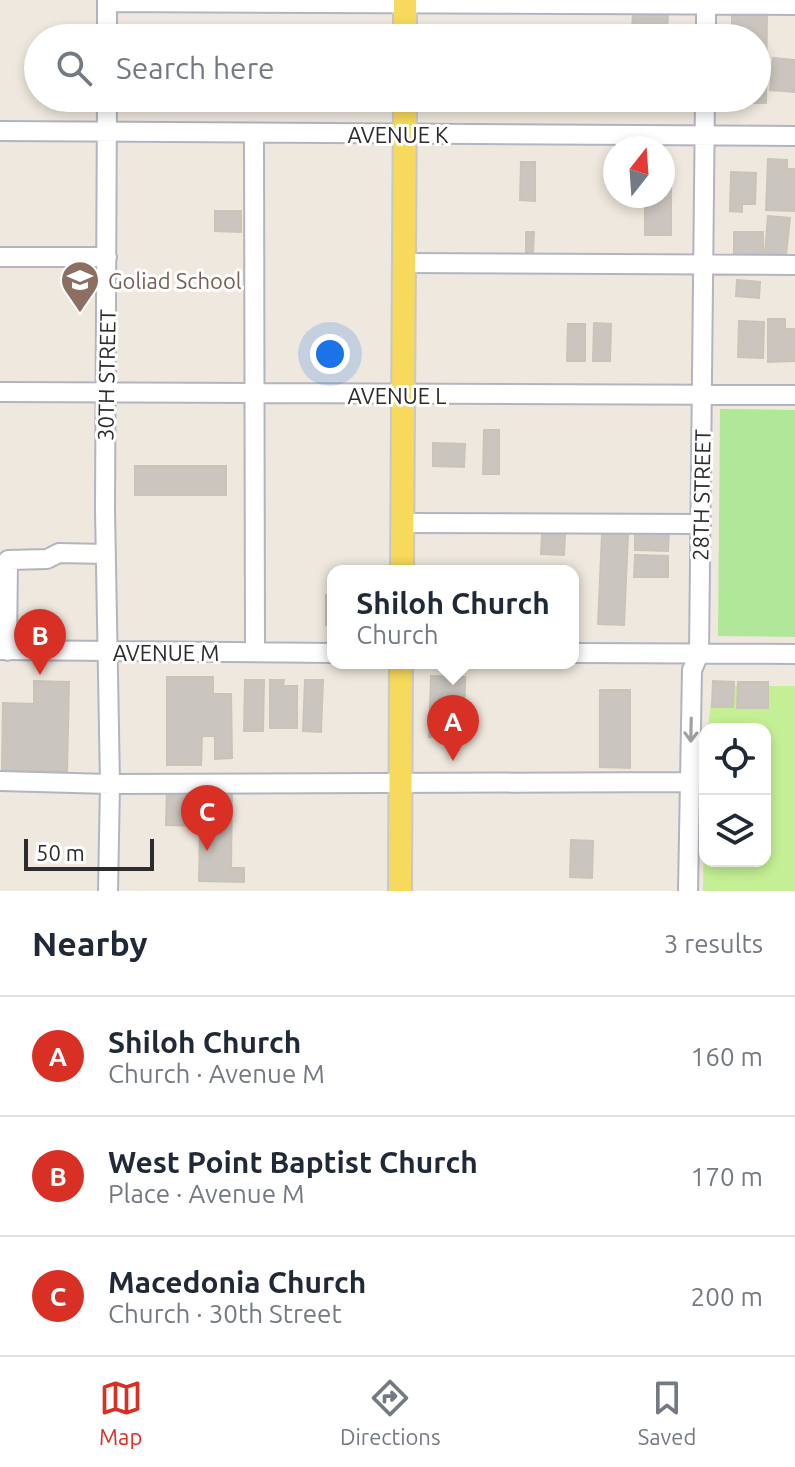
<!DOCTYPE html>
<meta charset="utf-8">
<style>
:root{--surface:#fff;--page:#f2f2f3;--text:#1f2937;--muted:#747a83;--line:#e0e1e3;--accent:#d93025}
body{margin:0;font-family:Ubuntu,sans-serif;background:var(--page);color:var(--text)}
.controls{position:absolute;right:24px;bottom:24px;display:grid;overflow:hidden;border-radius:16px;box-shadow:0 4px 12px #0003}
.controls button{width:72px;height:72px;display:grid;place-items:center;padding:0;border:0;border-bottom:2px solid var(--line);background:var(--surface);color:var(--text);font:40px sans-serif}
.compass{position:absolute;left:603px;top:136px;width:72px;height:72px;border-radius:50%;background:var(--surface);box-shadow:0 4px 12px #0003;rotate:17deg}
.scale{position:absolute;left:24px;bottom:20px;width:130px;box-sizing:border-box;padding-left:8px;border:4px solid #2c2c2c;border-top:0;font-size:22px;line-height:28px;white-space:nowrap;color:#2c2c2c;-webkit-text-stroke:6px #fff;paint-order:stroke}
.you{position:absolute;left:330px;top:354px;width:28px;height:28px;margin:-20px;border:6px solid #fff;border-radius:50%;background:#1a73e8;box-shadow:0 0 0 12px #1a73e833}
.badge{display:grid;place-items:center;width:52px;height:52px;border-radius:50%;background:var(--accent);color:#fff;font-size:26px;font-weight:700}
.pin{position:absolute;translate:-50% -66px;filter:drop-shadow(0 2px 4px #0008)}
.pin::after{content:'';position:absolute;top:42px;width:28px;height:24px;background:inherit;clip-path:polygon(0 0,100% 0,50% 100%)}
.popup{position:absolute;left:327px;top:565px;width:252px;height:104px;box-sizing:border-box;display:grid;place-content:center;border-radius:16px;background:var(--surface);filter:drop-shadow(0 2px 6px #0005);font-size:26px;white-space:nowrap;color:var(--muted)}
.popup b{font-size:30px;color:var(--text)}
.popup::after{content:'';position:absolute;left:50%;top:100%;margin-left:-16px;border:16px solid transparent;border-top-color:var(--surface)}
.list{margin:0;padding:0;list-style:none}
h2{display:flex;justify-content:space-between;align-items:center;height:104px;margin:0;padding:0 32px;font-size:34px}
h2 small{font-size:26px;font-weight:400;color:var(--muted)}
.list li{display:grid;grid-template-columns:52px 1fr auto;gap:24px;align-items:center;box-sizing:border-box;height:120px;padding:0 32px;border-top:2px solid var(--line)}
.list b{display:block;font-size:30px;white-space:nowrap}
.list p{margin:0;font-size:26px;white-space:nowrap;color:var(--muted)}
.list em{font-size:26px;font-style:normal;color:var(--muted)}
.icon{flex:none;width:44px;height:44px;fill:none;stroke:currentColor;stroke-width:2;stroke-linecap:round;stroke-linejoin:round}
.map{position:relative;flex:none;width:795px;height:891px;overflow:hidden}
.search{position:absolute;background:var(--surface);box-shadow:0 4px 12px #0003;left:24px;right:24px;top:24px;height:88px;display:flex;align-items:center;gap:20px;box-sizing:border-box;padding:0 28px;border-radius:44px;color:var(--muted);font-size:30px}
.sheet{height:464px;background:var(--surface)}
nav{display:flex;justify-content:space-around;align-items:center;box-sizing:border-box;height:112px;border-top:2px solid var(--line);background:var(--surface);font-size:22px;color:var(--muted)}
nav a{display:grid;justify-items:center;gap:4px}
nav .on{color:var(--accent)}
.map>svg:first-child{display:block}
.green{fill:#b0e799}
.pitch{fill:#c5ef94}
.building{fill:#cac5be;stroke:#cac4b8;stroke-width:2}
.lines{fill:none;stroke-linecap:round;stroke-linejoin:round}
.minor-casing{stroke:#b2b4c0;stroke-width:22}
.major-casing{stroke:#c8c8c8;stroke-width:26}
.minor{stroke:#fff;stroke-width:18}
.major{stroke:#f7d95b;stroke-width:22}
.oneway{stroke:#a0a0a0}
.labels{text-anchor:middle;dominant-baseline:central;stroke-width:6;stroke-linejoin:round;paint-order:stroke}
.street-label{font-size:22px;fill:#2c2c2c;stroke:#fff}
.education-label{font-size:22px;fill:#785e54;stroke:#fff;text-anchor:start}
</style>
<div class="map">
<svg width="795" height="891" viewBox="0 0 795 891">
<rect width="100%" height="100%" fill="#efe8de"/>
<path class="green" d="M720 409 795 410V637L718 636Z"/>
<path class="pitch" d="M713 686H795V891H703L705 754V861H765V729H708Z"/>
<path class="building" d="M633 10 668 11 667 37 632 35Z
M732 10 767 11 766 103H731V98H757V38H732Z
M773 58 795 60 794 92 770 90Z
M768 159 787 160V169H795V211L766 210Z
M521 162H535V201L520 200Z
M663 163H671V235H645V196H663Z
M731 172 756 173 755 204H742V212L730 211Z
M215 211H241V232L215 231Z
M768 216 790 218 786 255 765 253Z
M526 232H534L533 253H526Z
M734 232H763V254H734Z
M737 280 760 282 759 298 736 296Z
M768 319H785V329H795V361L768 362Z
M739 321 764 322 763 358 738 357Z
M594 323 611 324 610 361H593Z
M568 324H585V361H567Z
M484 430H499V474H483Z
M433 443 465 444 464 467 433 466Z
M135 466H226V495H135Z
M635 529 669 530 668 551 635 550Z
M542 534 565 535 564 555 541 554Z
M602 534 628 535 624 625 598 624Z
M635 555 668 556V577H634Z
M326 595H333V626L326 625Z
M431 676 465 677 464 738 429 737Z
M167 677H213V694H231L232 758 215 759V736H202L201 765H167Z
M245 680H264L263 731H244Z
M270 680H284L283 686H297V728H270Z
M305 680H323L321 732 303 731Z
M34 681 69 682 67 772 2 770 3 703 34 704Z
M713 681 734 682 733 707H712Z
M738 682H768V708H737Z
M600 690H630V768L600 767Z
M167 786 232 787 231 868H244V882L199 881 200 826 166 825Z
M571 840 593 841 592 878 570 877Z"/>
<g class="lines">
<g class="minor-casing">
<path id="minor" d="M107 2 795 5
M107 38V0
M706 38V0
M107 98 105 510 110 784 108 891
M0 131 795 136
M254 133 255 652
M0 257H107
M404 263 795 265
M0 392 795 395
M402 523 701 524
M0 650 333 653
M7 651 8 560 47 559 59 553 106 554
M573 653 795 654
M0 781 110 784 690 782
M688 891 692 670 699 654 705 98"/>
</g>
<g class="major-casing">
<path id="major" d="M405 0V38
M402 571 405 98
M400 891 401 663"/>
</g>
<use href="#minor" class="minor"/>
<use href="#major" class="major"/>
</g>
<defs><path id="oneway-shaft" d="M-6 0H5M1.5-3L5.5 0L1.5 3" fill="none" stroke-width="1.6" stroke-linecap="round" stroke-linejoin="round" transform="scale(2)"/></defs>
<use class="oneway" href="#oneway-shaft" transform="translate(691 730) rotate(91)"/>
<defs>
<g id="school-pin" transform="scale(2)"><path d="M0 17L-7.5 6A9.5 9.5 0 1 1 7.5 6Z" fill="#8d6e63" stroke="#fff"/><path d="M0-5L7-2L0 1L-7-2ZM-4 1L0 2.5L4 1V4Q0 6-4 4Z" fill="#fff"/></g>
</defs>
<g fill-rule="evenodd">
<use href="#school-pin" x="80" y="280"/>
</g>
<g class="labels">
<g class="street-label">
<text x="398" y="134">AVENUE K</text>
<text transform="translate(106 375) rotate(-89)">30TH STREET</text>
<text x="397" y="395">AVENUE L</text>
<text transform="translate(701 495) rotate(-89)">28TH STREET</text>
<text x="166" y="652">AVENUE M</text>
</g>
<g class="education-label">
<text x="108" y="280">Goliad School</text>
</g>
</g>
</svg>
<div class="controls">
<button><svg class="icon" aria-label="locate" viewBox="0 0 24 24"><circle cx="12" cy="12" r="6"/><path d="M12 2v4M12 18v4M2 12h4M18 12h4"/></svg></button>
<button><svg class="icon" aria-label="layers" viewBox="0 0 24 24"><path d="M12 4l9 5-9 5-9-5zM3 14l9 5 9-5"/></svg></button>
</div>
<svg class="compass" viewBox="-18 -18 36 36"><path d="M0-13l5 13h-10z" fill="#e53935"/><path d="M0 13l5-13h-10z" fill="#747a83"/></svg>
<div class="scale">50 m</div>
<div class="you"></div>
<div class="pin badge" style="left:453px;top:761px">A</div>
<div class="popup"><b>Shiloh Church</b>Church</div>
<div class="pin badge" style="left:40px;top:675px">B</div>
<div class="pin badge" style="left:207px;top:851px">C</div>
<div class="search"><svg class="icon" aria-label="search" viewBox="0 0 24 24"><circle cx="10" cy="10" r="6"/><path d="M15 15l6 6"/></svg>Search here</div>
</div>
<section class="sheet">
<h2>Nearby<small>3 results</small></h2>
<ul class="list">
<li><span class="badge">A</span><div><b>Shiloh Church</b><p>Church · Avenue M</p></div><em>160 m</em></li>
<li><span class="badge">B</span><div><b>West Point Baptist Church</b><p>Place · Avenue M</p></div><em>170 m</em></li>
<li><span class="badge">C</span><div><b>Macedonia Church</b><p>Church · 30th Street</p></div><em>200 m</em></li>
</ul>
</section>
<nav>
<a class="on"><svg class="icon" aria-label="map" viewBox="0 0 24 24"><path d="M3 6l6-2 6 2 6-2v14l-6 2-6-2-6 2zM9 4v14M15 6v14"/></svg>Map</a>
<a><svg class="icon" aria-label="directions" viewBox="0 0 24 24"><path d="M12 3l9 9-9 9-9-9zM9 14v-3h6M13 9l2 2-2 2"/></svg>Directions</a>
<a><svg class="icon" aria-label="saved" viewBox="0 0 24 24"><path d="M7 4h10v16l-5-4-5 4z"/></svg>Saved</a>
</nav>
